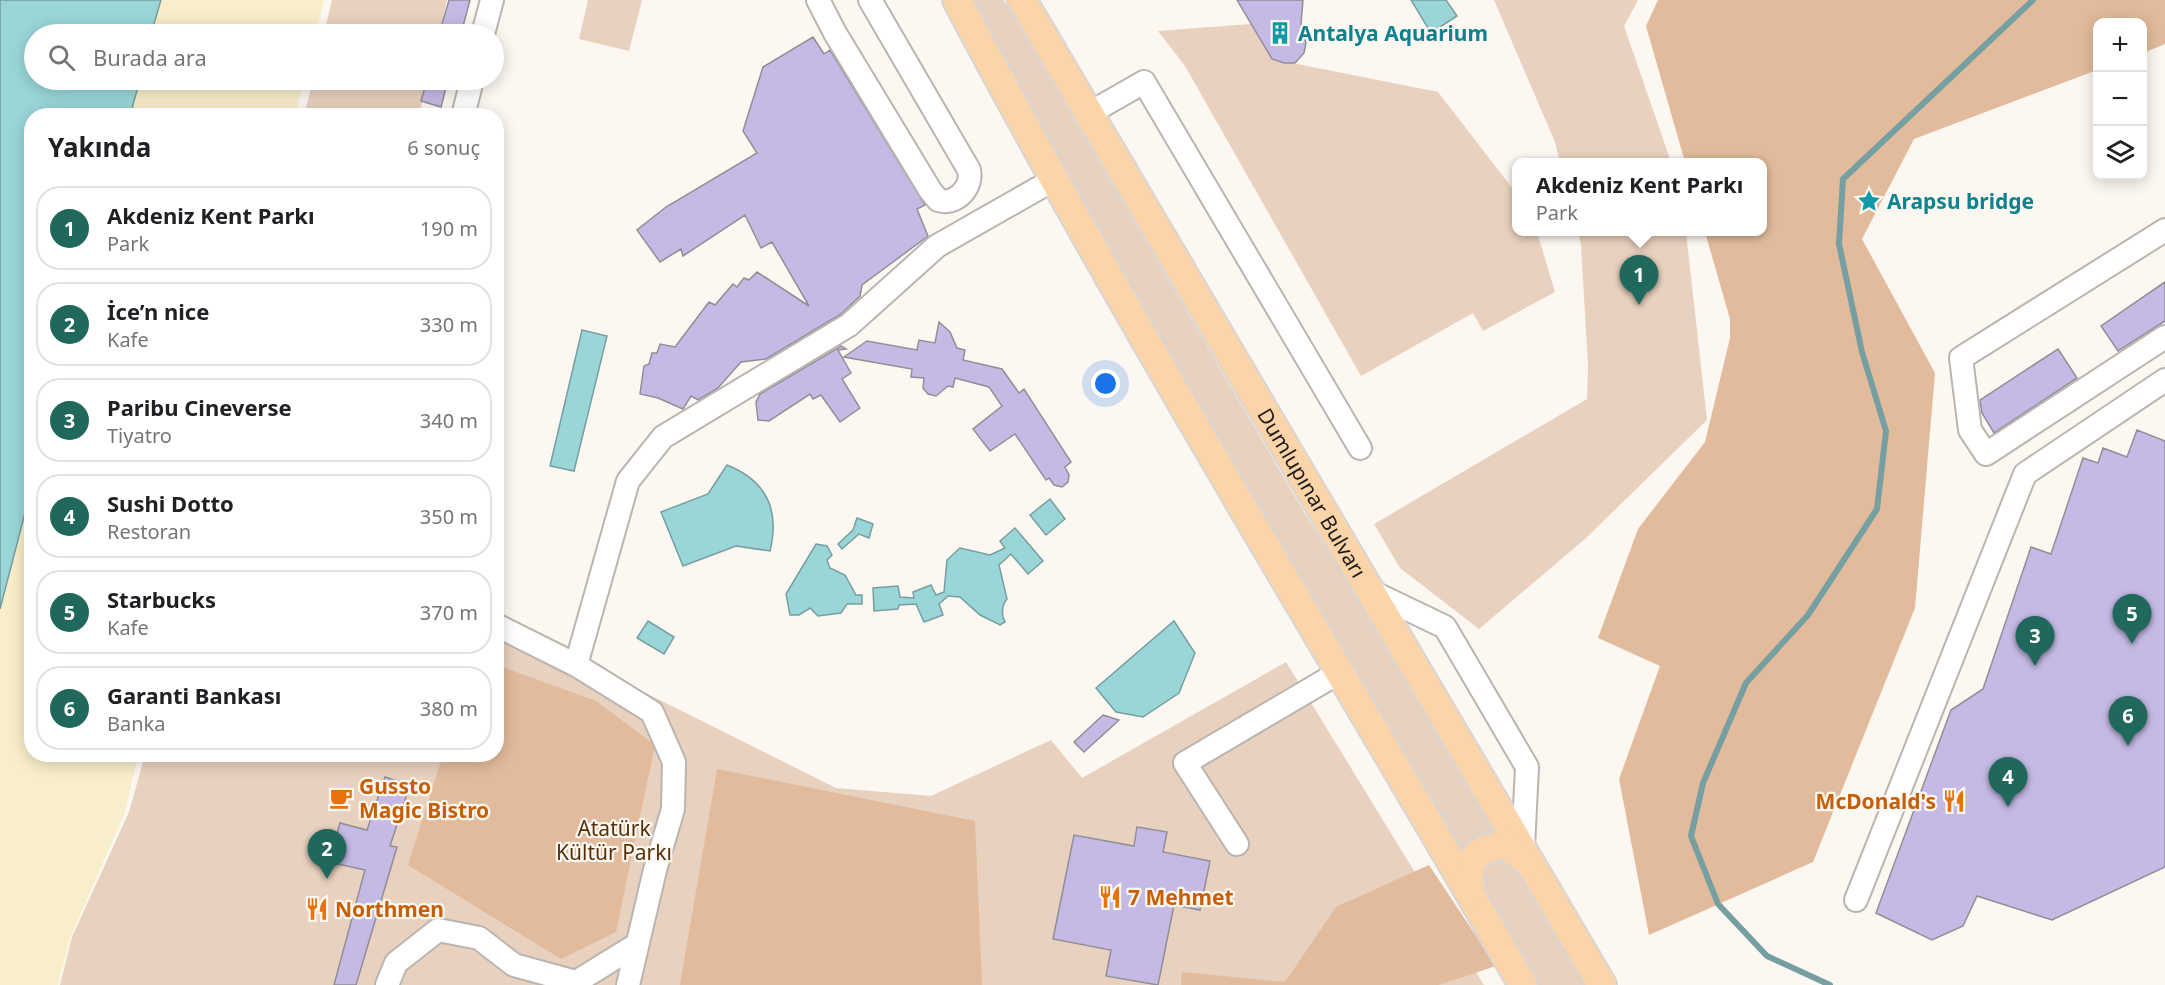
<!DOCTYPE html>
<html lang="tr">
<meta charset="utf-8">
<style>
:root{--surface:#fff;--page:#f2f2f2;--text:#202124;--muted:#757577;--line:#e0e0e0;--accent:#20675c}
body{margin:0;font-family:"Noto Sans",sans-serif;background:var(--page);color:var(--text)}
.controls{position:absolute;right:18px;top:18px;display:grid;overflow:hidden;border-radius:12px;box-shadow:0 3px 15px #0003}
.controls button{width:54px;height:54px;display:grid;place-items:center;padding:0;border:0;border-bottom:2px solid var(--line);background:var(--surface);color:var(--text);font:30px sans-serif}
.you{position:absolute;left:1106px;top:384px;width:21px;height:21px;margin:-15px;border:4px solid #fff;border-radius:50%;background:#1a73e8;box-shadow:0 0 0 9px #1a73e833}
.badge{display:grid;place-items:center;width:39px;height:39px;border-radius:50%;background:var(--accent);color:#fff;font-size:20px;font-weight:700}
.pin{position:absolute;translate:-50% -50px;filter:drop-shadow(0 2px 3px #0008)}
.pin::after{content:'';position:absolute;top:32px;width:21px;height:18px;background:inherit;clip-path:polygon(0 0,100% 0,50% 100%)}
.popup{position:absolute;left:1512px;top:158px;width:255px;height:78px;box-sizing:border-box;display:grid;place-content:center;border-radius:12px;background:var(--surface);filter:drop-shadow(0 2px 4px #0005);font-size:20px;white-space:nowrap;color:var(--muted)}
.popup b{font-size:22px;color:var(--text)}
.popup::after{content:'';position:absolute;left:50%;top:100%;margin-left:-12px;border:12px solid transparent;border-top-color:var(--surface)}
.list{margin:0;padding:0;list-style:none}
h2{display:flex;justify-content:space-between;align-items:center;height:78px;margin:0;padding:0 24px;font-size:26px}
h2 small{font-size:20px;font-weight:400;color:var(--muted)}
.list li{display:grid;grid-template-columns:39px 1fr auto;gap:18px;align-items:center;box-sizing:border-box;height:84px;margin:0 12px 12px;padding:0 12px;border:2px solid var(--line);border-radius:24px}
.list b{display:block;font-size:22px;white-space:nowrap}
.list p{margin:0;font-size:20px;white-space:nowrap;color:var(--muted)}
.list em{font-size:20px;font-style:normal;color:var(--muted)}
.icon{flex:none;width:33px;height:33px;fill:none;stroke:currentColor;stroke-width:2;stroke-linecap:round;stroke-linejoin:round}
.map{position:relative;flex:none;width:2165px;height:985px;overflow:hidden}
.search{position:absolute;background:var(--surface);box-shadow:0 3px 15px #0003;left:24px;top:24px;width:480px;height:66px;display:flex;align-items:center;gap:15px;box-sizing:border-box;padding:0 21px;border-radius:33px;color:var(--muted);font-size:22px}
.panel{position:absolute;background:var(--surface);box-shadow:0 3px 15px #0003;left:24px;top:108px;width:480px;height:654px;border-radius:24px}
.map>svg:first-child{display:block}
.green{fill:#e8d1be}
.forest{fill:#e1bb9b}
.sand{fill:#f8eec9}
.water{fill:#9ad6d8;stroke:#759fa0;stroke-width:1.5}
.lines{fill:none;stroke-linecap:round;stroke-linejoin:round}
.stream{stroke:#759fa0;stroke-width:6}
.building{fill:#c5bae5;stroke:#908f95;stroke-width:1.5}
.minor-casing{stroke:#bbb5b0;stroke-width:26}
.major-casing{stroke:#d7d6d6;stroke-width:32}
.minor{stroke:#fff;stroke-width:22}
.major{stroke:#fbd4a9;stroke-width:28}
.labels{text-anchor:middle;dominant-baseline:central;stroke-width:4.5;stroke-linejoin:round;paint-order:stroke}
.culture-label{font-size:21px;font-weight:bold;fill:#0d838f;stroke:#fdf7f1;text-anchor:start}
.street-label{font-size:21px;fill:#201e1c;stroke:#fdf7f1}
.food-label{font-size:21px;font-weight:bold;fill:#c56008;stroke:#fdf7f1;text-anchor:start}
.park-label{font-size:21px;fill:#55300a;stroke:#fdf7f1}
</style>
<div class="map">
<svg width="2165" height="985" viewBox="0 0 2165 985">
<rect width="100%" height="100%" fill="#fdf7f1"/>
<path class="green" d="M332 0H447L439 34H324Z
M588 0H642L629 51 579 39Z
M970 0H1004L1303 510 1499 829 1456 853 1109 252Z
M1494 0H1638L1624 26 1671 162H1560L1555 142Z
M1251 24 1272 59 1438 92 1516 193V232H1537L1555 292 1483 331 1473 313 1361 376 1185 66 1158 31Z
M313 80H428L419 115 304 116Z
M1578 232H1686L1707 420 1585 539 1479 629 1400 568 1374 524 1587 399 1588 365 1581 245Z
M497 619 836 788 931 796 1051 740 1082 778 1286 662 1484 985H60L72 937 129 812 145 755 496 754Z
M1495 858 1519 870 1588 985H1537L1479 882 1481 870Z"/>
<path class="forest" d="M1658 0H2165V44L2143 53 2142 22H2098L2097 70 1914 139 1862 239 1935 373 1915 608 1813 862 1649 935 1619 779 1660 666 1598 638 1638 529 1705 442 1730 338V319L1705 232H1762V162H1685L1646 26Z
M497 665 596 701 655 745 616 932 561 959 408 865 443 755 496 754Z
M717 769 975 821 982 985H680Z
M1429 865 1496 966 1438 985H1181L1182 972 1285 982 1336 907Z"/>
<path class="sand" d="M161 0H324L316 34H151Z
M140 80H304L295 115 130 116Z
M31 490 32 754 138 755 125 812 70 938 58 985H0V609Z"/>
<path class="water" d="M0 0H161L151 34H34V80H140L130 115 32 116 31 490 0 609Z
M1411 0H1446L1457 16 1431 33Z
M582 330 607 336 574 471 550 466Z
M727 465C767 481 780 510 770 551L736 546 683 566 661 512 708 494Z
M1050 499 1065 519 1046 535 1030 515Z
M857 518 873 524 869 538 859 534 842 549 838 544 853 530Z
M1015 528 1043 561 1028 574 1011 554 999 565 1007 599C1002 604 1001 616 1005 622L1000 625 980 615 960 597 948 596 939 604 943 615 924 622 916 604 899 605 898 609 874 611 873 588 898 586 900 597 914 598 913 592 931 585 936 595 944 592 947 560 960 548 990 555 1005 548 1000 541Z
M816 544 827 546 832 555 827 560 830 568 845 575 856 595H862V604H847L841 613 818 616 810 608 799 615H790L786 594Z
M648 621 674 637 664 654 637 638Z
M1174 621 1195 653 1179 693 1143 717 1116 712 1096 688Z"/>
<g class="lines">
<path class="stream" d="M1830 985 1767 956 1718 904 1691 836 1703 783 1746 683 1808 615 1877 509 1886 431 1862 352 1839 244 1843 179 2033 0"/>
</g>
<path class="building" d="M449 0H470L461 34H439Z
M1237 0H1303L1301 24 1306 43 1304 53 1295 63H1284L1272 59Z
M813 37 824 54 830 50 925 205 917 209 928 236 862 285 860 296 841 314 766 359 741 362 718 388 698 400 691 396 683 409 658 398 640 394 644 366 649 364 652 353H657L660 344 675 347 709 302 715 305 733 284 737 287 744 278 749 280 757 272 809 306 772 242 761 248 745 215 683 256 681 249 660 262 637 230 666 207 757 153 743 131 763 67Z
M427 80H448L441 107 421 101Z
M2165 282V321L2118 351 2101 326Z
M939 322 950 332 957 348 965 350 963 360 1002 369 1019 393 1024 389 1071 462 1065 467 1069 475 1068 482 1062 487 1054 485 1049 478 1046 480 1015 434 990 451 973 429 1002 406 989 387 955 378 953 387 948 386 936 396 928 394 923 388 924 378 911 377 912 369 844 357 867 341 917 350 919 340 935 343Z
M841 346 846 349 838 350 851 373 842 379 860 408 840 422 821 395 813 399 810 394 769 421 758 420 756 402 760 394Z
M2058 349 2077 378 1994 433 1982 413 1980 400Z
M2137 430 2165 441V867L2052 920 1977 896 1963 926 1932 940 1876 913 1951 710 1983 689 2031 547 2051 554 2083 458 2098 463 2103 448 2127 457Z
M1103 715 1119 720 1084 752 1074 742Z
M385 777 410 785 390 846 397 847 356 985H334L365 870 329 862 340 823 367 830Z
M1137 827 1167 832 1163 852 1210 861 1200 910 1174 905 1158 985 1106 976 1111 950 1053 939 1074 835 1134 846Z"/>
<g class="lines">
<g class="minor-casing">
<path id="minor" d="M818 0 835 33 930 190 938 200C956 206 973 187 969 170L870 0
M483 34 492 0
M1088 114 1144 82 1360 448
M463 116 472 80
M2165 230 1961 358 1970 430 1986 454 2165 337
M1370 591 1445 627 1527 767 1523 847
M496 625 576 665 652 712 674 762 673 809 655 870 628 985
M576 665 628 481 663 437 849 325 937 246 1053 180
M1237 844 1185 763 1338 673
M1856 900 2025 474 2165 380
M387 985 396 963 438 930 479 938 514 965 576 982 636 945"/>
</g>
<g class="major-casing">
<g id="major">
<path d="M957 0C1134 335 1334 657 1523 985"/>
<path id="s1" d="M1022 0 1602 985"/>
<path d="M1470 892C1466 860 1474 848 1506 845L1530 863"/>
</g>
</g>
<use href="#minor" class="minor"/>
<use href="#major" class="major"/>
</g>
<defs>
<g id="building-bare" transform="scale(1.8)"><path d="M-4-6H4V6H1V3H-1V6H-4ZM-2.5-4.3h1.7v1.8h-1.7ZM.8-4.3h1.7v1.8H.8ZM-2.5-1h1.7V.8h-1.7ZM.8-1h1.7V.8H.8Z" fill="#0f9aa8" stroke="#fdf7f1" stroke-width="2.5" paint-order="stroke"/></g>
<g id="sight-bare" transform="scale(1.8)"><path d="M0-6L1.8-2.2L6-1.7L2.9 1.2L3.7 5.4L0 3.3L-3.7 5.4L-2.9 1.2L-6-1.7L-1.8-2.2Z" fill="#0f9aa8" stroke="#fdf7f1" stroke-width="2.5" paint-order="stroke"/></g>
<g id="cafe-bare" transform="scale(1.8)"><path d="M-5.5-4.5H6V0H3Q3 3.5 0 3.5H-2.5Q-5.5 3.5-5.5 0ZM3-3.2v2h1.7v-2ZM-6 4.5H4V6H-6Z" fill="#e8710a" stroke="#fdf7f1" stroke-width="2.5" paint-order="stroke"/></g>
<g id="restaurant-bare" transform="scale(1.8)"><path d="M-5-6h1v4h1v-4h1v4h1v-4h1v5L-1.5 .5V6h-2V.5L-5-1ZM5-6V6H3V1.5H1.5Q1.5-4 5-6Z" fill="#e8710a" stroke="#fdf7f1" stroke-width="2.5" paint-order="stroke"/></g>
</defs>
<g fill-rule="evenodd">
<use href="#building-bare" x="1280" y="33"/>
<use href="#sight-bare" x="1869" y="201"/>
<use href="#cafe-bare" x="341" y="798"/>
<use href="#restaurant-bare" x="1954" y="801"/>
<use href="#restaurant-bare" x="1110" y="897"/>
<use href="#restaurant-bare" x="317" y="909"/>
</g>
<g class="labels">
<g class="culture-label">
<text x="1298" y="33">Antalya Aquarium</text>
<text x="1887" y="201">Arapsu bridge</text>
</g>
<g class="street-label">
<text stroke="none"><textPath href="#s1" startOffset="572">Dumlupınar Bulvarı</textPath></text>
</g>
<g class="food-label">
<text x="359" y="786">Gussto<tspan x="359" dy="24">Magic Bistro</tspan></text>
<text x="1936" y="801" text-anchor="end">McDonald's</text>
<text x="1128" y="897">7 Mehmet</text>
<text x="335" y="909">Northmen</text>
</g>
<g class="park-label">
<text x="614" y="828">Atatürk<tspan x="614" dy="24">Kültür Parkı</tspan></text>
</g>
</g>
</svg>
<div class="controls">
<button>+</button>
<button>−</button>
<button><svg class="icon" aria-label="layers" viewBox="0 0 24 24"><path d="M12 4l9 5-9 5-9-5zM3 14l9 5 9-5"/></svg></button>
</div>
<div class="you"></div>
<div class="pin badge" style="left:1639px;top:305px">1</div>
<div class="popup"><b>Akdeniz Kent Parkı</b>Park</div>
<div class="pin badge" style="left:327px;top:879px">2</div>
<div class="pin badge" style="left:2035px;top:666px">3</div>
<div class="pin badge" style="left:2008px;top:807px">4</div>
<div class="pin badge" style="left:2132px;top:644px">5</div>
<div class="pin badge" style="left:2128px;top:746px">6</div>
<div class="search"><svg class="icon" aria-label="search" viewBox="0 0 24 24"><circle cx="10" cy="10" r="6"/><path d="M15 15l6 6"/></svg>Burada ara</div>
<section class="panel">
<h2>Yakında<small>6 sonuç</small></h2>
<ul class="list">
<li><span class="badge">1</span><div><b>Akdeniz Kent Parkı</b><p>Park</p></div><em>190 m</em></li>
<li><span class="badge">2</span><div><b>İce’n nice</b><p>Kafe</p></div><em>330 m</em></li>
<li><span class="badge">3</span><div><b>Paribu Cineverse</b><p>Tiyatro</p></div><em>340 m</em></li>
<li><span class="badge">4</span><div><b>Sushi Dotto</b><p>Restoran</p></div><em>350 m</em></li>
<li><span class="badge">5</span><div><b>Starbucks</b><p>Kafe</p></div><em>370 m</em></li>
<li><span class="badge">6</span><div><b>Garanti Bankası</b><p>Banka</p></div><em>380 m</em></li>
</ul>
</section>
</div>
